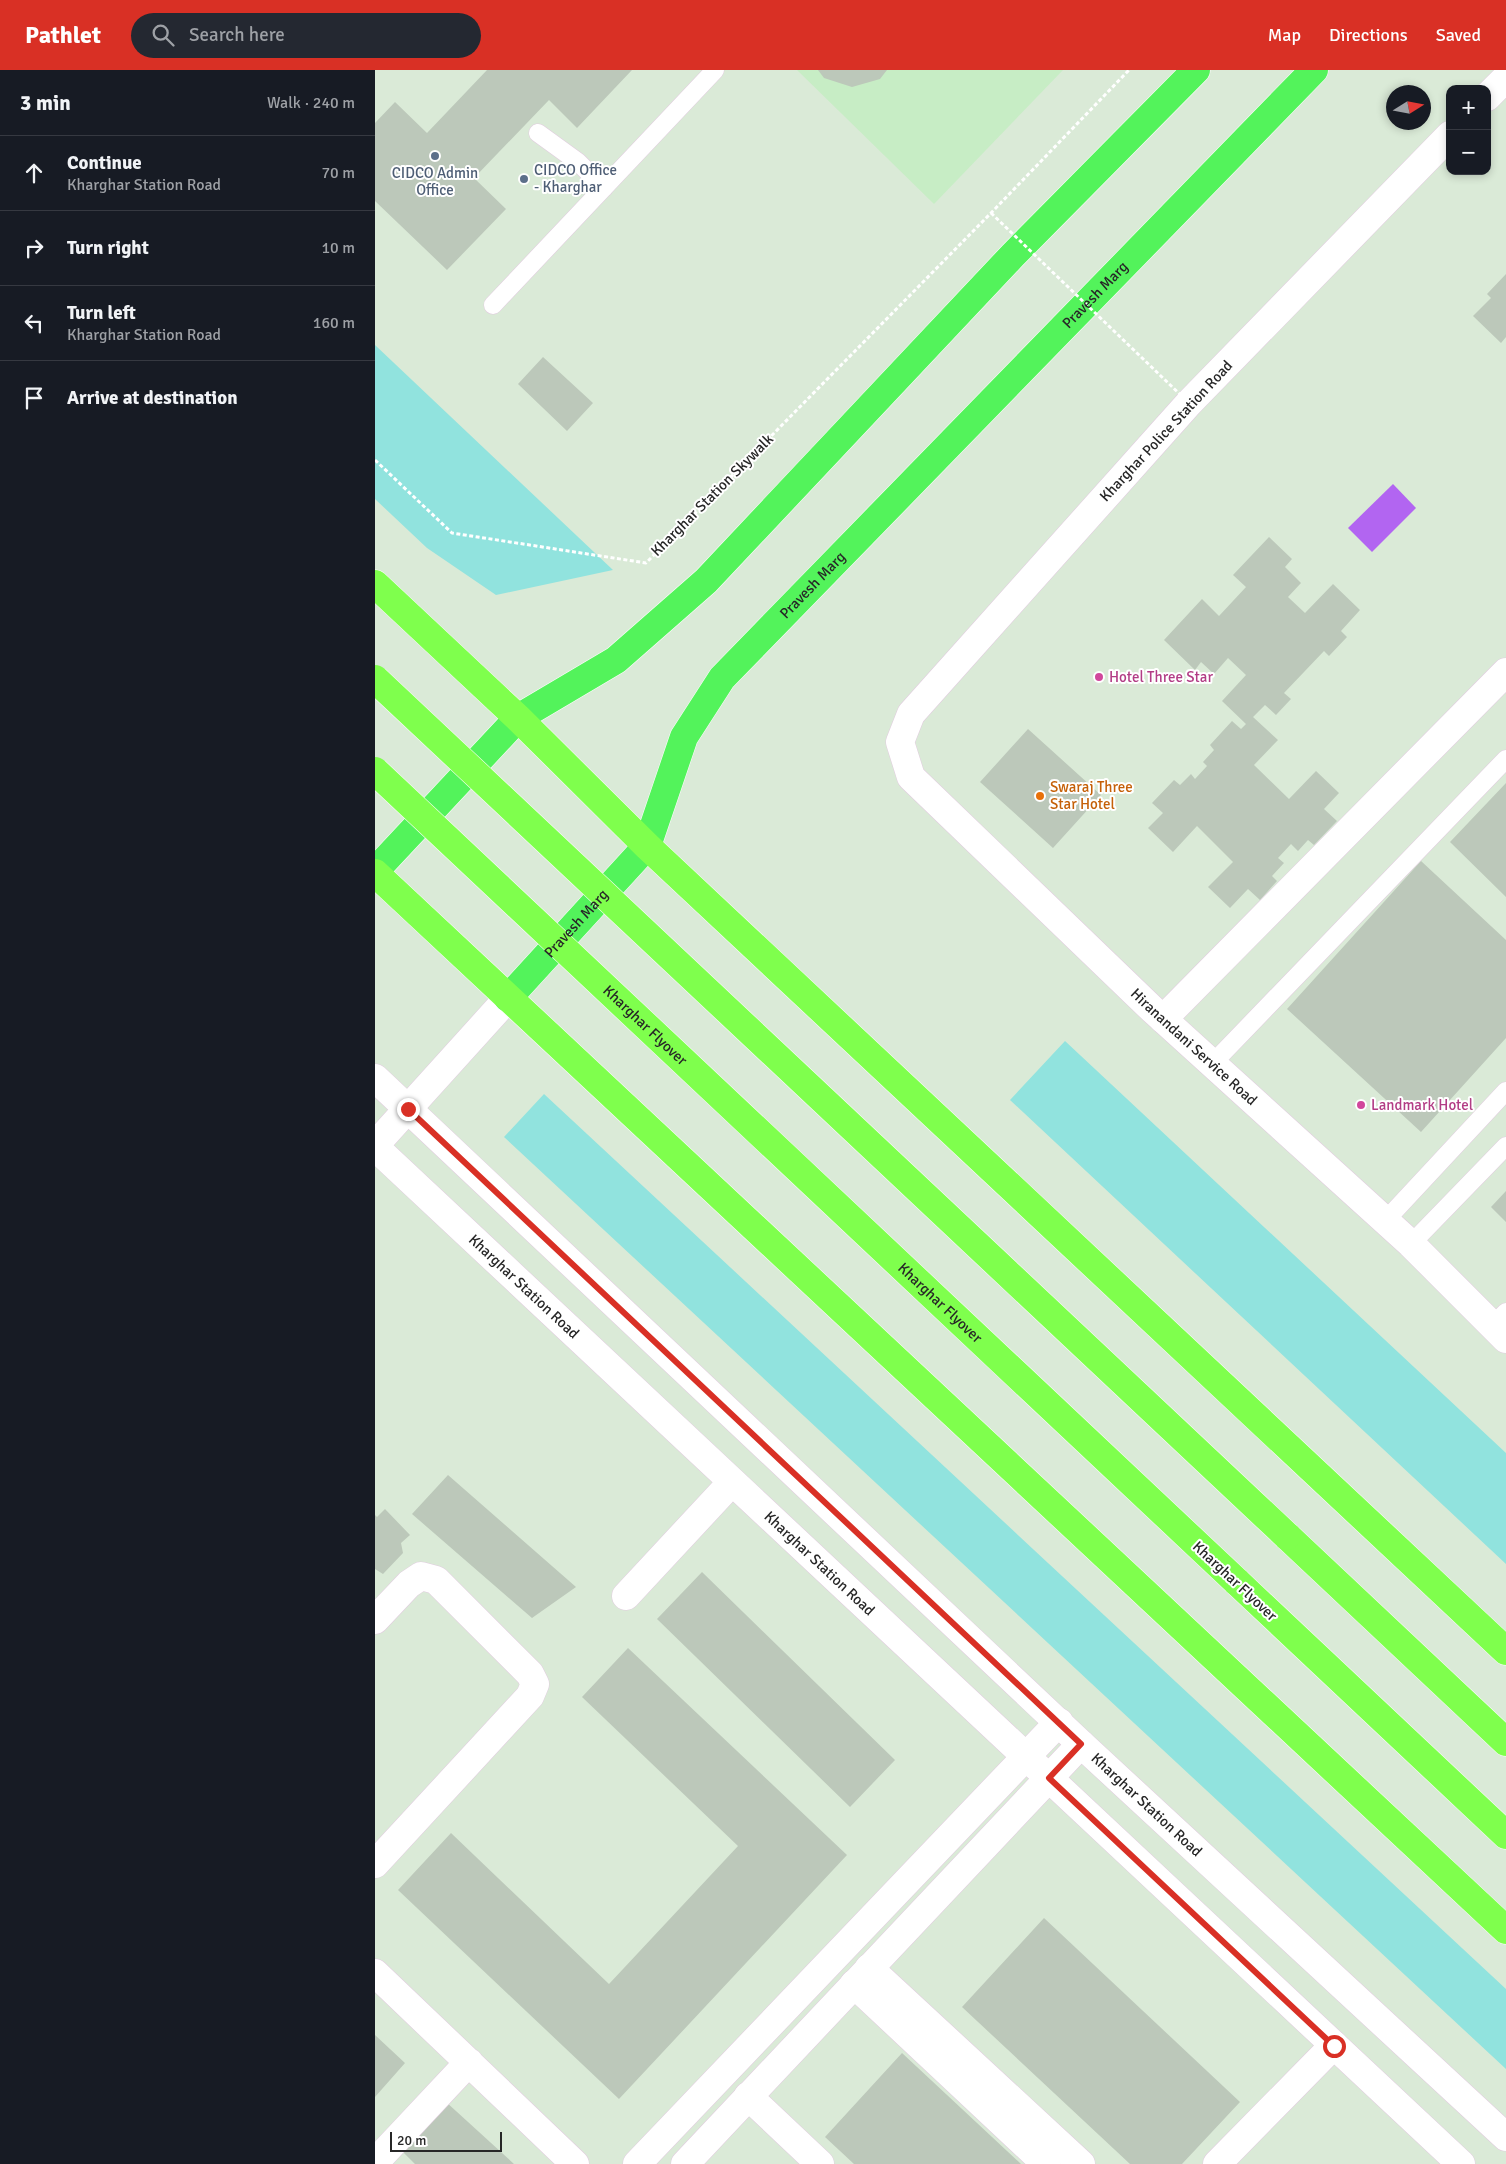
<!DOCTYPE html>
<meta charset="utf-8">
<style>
:root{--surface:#171b24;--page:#242831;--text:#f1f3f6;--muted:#9ea1a6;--line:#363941;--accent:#d93025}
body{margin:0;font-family:Signika,sans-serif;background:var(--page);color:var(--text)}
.controls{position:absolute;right:15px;top:15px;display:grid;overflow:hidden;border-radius:10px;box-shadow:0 2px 8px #0003}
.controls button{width:45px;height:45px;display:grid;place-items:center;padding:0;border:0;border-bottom:1px solid var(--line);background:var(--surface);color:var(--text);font:25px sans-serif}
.compass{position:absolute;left:1011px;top:15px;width:45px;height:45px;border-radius:50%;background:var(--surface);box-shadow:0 2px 8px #0003;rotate:79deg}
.scale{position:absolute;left:15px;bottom:12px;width:112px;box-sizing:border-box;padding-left:5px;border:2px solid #272727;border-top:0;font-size:14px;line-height:18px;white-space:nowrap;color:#272727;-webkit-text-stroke:4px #fff;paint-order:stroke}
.stop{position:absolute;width:15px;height:15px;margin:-11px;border:4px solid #d93025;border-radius:50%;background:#fff}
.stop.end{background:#d93025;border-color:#fff;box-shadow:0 1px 5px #0008}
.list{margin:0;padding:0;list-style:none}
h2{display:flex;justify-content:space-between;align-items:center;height:65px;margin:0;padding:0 20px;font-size:21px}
h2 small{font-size:16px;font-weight:400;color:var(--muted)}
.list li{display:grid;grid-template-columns:32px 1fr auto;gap:15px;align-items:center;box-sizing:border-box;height:75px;padding:0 20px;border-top:1px solid var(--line)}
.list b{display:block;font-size:19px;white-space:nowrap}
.list p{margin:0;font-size:16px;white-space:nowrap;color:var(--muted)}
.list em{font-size:16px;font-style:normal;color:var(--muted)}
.icon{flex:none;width:28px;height:28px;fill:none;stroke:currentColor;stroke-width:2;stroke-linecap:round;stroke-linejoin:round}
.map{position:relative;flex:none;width:1131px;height:2094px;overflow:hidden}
header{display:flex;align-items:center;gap:30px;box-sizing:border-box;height:70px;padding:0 25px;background:var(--accent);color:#fff}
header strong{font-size:24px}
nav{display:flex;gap:28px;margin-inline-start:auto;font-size:18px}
.search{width:350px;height:45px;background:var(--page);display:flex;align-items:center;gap:12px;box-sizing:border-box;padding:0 18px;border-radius:28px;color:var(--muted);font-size:19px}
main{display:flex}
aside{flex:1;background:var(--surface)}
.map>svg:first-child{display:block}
.education{fill:#c7edc5}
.green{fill:#91e3de}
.water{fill:#b265f1}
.building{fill:#bcc8ba}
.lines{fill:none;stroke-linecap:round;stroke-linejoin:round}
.service-casing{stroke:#e1ccdf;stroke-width:19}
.minor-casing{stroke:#e1ccdf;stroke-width:29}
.tertiary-casing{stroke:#e1ccdf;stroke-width:29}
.primary-casing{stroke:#fff;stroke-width:29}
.motorway-casing{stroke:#fff;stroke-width:29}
.path{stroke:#fff;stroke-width:3;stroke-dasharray:4 2.5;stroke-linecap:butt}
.service{stroke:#fff;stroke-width:18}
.minor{stroke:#fff;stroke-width:28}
.tertiary{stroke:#fff;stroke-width:28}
.primary{stroke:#53f35b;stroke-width:28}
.motorway{stroke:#7fff4d;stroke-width:28}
.motorway-bridge-casing{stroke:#fff;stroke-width:29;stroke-linecap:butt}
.path-bridge{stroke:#fff;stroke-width:3;stroke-dasharray:4 2.5;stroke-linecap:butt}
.motorway-bridge{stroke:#7fff4d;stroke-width:28}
.route{stroke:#d93025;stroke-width:6}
.service-dot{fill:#5c6f8a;stroke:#fff;stroke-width:2}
.hotel-dot{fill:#d1479c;stroke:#fff;stroke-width:2}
.food-dot{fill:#e8710a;stroke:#fff;stroke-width:2}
.labels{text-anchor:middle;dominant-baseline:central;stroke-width:4;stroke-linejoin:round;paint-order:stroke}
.service-label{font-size:15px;fill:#4e5e75;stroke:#fff;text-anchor:start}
.street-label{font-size:15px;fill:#272727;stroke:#fff}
.hotel-label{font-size:15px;fill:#b23c85;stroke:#fff;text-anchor:start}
.food-label{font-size:15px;fill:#c56008;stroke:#fff;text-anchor:start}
</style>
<header>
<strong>Pathlet</strong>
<div class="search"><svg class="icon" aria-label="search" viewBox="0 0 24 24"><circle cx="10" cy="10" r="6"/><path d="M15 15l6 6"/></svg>Search here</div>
<nav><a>Map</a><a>Directions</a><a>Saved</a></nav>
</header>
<main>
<aside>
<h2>3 min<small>Walk · 240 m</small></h2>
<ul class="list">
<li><svg class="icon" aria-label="ahead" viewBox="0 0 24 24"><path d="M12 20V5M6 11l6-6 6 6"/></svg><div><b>Continue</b><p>Kharghar Station Road</p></div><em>70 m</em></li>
<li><svg class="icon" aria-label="right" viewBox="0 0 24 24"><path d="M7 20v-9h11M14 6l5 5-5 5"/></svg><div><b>Turn right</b></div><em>10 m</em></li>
<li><svg class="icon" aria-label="left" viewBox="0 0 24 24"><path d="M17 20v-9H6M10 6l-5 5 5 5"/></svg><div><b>Turn left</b><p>Kharghar Station Road</p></div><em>160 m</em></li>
<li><svg class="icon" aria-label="arrive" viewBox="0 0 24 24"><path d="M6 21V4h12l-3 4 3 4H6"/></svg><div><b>Arrive at destination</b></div></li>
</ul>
</aside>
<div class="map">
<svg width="1131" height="2094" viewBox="0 0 1131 2094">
<rect width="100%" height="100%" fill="#daead7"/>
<path class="education" d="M422 0H688L559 134Z"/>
<path class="green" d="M0 275 238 500 121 525 52 478 0 429Z
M690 971 1131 1383V1494L635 1030Z
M169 1024 1131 1919V1999L129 1067Z"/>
<path class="water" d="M1018 414 1041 438 997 482 973 458Z"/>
<path class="building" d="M112 0H257L202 58 174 30 99 108 131 139 72 200 0 131V53L20 32 52 63Z
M443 0H512L505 9 477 17 449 8Z
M1131 204V267L1126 273 1098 246 1116 228 1112 224Z
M168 287 218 333 192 361 143 314Z
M894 467 917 489 910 497 926 513 913 527 930 543 958 514 985 540 966 561 972 567 954 586 949 581 909 623 916 629 901 645 890 635 878 647 903 670 879 695 914 729 941 701 964 723 949 739 962 751 939 775 933 770 923 781 916 774 903 788 909 793 897 806 902 811 885 830 873 819 855 838 833 817 858 792 822 756 798 782 773 758 788 743 777 733 799 710 805 715 816 704 820 709 832 696 828 692 839 680 835 675 857 651 866 659 871 654 847 631 871 605 853 588 839 604 826 592 820 600 789 570 827 529 844 546 871 517 858 505Z
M653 659 726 725 678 778 605 712Z
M1131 713V827L1075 772Z
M1046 791 1131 870V968L1046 1062 912 939Z
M1131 1121V1152L1116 1137Z
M73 1405 201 1517 157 1548 37 1444Z
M10 1439 35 1465 26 1473 28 1483 8 1504 0 1499V1445L2 1447Z
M327 1502 520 1690 475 1737 282 1549Z
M253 1578 472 1785 244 2029 23 1820 76 1763 234 1914 363 1776 207 1627Z
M669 1848 865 2032 807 2094H755L587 1937Z
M0 1965 30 1993 0 2027Z
M527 1983 646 2094H479L450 2067Z
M70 2031 139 2094H40L26 2080Z"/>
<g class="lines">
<g class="service-casing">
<path id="service" d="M163 63 203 92 229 118
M118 235 340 0
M838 993 1131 689
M1010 1151 1131 1021
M1036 1174 1131 1076
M1117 1256 1131 1242"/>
</g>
<g class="minor-casing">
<path id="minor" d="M788 949 1131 602
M251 1526 357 1412
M0 1550 34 1514 46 1506 61 1510 155 1604 160 1614 155 1626 0 1794
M494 1898 706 2094
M0 1903 200 2094
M479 1914 671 2094
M373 2026 445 2094
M5 2087 94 1992
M842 2094 959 1975"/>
</g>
<g class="tertiary-casing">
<g id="tertiary">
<path d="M1112 27 1131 8"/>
<path id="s1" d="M1075 65 814 333 536 644 525 672 536 707 778 940 1036 1174 1131 1269"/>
<path id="s2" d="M0 1008 706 1674 1131 2067"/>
<path d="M0 1075 133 928"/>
<path id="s3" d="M0 1077 1086 2094"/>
<path d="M262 2094 684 1652"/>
<path d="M310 2094 706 1674"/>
</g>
</g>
<g class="primary-casing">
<g id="primary">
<path d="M0 801 143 648 241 590 331 511 638 185 821 0"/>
<path id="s4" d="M133 928 272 776 309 667 347 608 939 0"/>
</g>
</g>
<g class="motorway-casing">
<path id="motorway" d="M0 514 143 648 272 776 1131 1581
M0 803 1131 1860
M912 1466 1131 1672
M861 1511 1131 1765"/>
</g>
<path class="path" d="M0 390 77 463 271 493 616 143 754 0"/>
<use href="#service" class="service"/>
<use href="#minor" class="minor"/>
<use href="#tertiary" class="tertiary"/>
<use href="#primary" class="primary"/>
<use href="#motorway" class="motorway"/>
<g class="motorway-bridge-casing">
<g id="motorway-bridge">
<path d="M0 609 912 1466"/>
<path id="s5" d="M0 701 861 1511"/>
</g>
</g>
<path class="path-bridge" d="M616 143 814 333"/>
<use href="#motorway-bridge" class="motorway-bridge"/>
</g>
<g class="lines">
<path class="route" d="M33 1039 706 1674 674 1708 959 1976"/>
</g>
<g class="service-dot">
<circle cx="60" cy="86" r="5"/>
<circle cx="149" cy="109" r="5"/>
</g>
<g class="hotel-dot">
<circle cx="724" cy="607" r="5"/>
<circle cx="986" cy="1035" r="5"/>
</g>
<circle class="food-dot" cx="665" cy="726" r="5"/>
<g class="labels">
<g class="service-label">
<text x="159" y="100">CIDCO Office<tspan x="159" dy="17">- Kharghar</tspan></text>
<text x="60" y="103" text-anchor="middle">CIDCO Admin<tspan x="60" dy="17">Office</tspan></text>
</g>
<g class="street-label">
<text stroke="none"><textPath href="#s4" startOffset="926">Pravesh Marg</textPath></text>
<text transform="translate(791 361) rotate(-47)">Kharghar Police Station Road</text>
<text transform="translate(337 425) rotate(-45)">Kharghar Station Skywalk</text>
<text stroke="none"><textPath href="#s4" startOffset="521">Pravesh Marg</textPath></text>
<text stroke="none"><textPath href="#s4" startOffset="101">Pravesh Marg</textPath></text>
<text stroke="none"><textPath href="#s5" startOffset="371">Kharghar Flyover</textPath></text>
<text stroke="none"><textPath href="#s1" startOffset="1249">Hiranandani Service Road</textPath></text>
<text stroke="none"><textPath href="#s3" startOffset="204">Kharghar Station Road</textPath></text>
<text stroke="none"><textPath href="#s5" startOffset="776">Kharghar Flyover</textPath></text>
<text stroke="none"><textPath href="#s3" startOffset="609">Kharghar Station Road</textPath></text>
<text transform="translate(860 1511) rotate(43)">Kharghar Flyover</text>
<text stroke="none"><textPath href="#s2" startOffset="1060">Kharghar Station Road</textPath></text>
</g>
<g class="hotel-label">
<text x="734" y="607">Hotel Three Star</text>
<text x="996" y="1035">Landmark Hotel</text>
</g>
<g class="food-label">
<text x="675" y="717">Swaraj Three<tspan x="675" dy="17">Star Hotel</tspan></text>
</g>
</g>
</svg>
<div class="controls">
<button>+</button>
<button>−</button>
</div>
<svg class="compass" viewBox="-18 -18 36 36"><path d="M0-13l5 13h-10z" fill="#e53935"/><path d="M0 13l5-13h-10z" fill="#9ea1a6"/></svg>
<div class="scale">20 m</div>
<div class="stop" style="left:959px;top:1976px"></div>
<div class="stop end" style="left:33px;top:1039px"></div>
</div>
</main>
